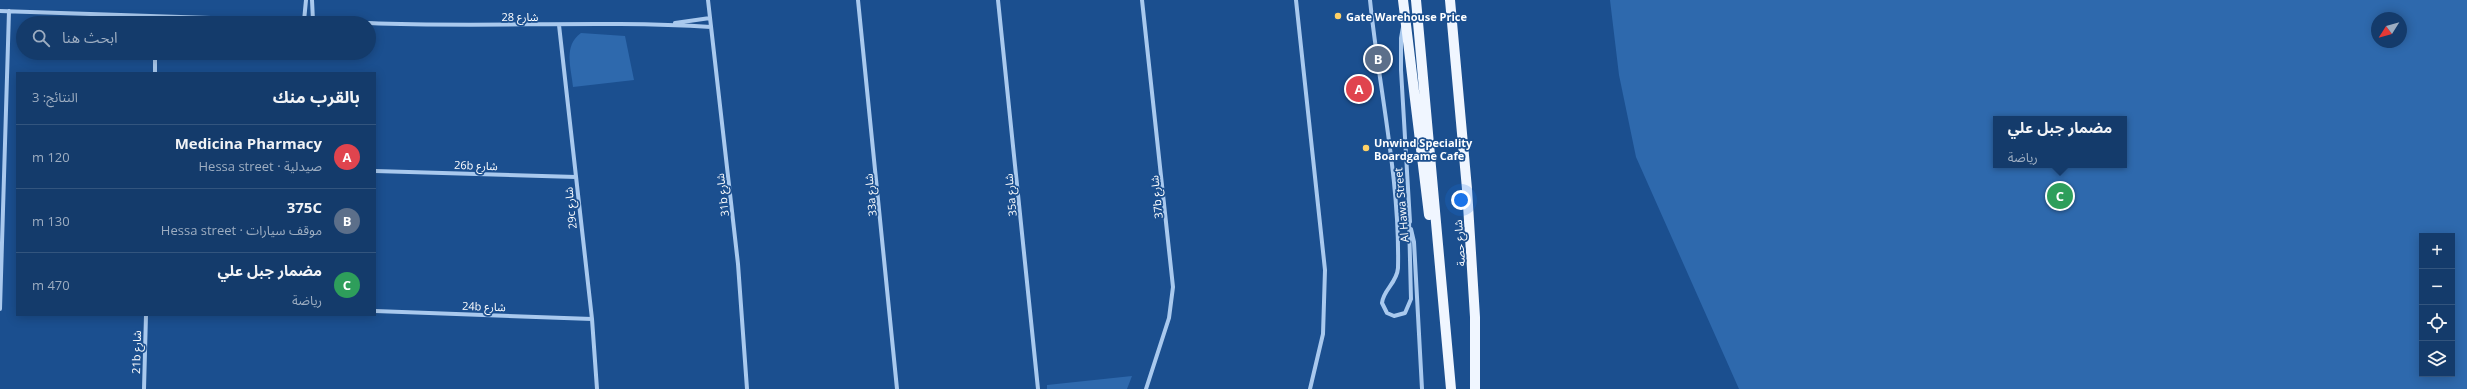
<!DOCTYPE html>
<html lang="ar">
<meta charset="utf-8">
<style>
:root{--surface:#143b6b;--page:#1d4271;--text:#f1f3f6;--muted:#9dadc1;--line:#33557e;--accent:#ffd166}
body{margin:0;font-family:"Open Sans","Noto Sans Arabic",sans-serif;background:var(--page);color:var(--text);direction:rtl}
.controls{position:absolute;right:12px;bottom:12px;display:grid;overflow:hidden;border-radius:0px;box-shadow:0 2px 10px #0003}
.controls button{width:36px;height:36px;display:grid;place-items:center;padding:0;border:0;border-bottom:1px solid var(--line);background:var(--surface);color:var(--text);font:20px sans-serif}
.compass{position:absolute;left:2371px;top:12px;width:36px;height:36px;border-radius:50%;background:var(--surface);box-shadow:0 2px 10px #0003;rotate:233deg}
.you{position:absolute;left:1461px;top:200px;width:14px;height:14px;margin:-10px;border:3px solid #fff;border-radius:50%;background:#1a73e8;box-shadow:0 0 0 6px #1a73e833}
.badge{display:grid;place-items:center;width:26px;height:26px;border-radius:50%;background:var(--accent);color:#fff;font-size:13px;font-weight:700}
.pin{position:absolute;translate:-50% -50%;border:2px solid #fff;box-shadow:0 1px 4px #0006}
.popup{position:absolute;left:1993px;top:116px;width:134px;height:52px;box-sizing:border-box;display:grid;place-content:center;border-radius:0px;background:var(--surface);filter:drop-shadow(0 1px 3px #0005);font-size:13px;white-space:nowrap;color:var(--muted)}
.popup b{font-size:15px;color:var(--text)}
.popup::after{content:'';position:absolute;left:50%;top:100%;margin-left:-8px;border:8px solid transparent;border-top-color:var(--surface)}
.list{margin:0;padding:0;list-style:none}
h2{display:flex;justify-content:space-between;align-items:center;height:52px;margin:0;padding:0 16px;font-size:17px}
h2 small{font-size:13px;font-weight:400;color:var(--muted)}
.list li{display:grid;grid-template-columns:26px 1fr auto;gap:12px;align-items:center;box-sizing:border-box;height:64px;padding:0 16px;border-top:1px solid var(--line)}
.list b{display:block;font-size:15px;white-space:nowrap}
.list p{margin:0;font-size:13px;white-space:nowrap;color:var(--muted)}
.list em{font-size:13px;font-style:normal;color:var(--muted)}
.icon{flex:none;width:22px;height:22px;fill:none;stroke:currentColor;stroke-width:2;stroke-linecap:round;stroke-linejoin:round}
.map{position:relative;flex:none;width:2467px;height:389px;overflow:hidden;direction:ltr}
.search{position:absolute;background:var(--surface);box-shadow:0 2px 10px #0003;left:16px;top:16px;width:360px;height:44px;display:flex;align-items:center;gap:10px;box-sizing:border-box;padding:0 14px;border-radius:22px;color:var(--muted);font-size:15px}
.panel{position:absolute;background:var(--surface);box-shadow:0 2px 10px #0003;left:16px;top:72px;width:360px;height:244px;border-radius:0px;direction:rtl}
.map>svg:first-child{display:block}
.green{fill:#2e69ad;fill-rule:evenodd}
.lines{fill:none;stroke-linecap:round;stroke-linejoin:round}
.minor{stroke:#a9c9ee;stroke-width:4}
.primary{stroke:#f0f6ff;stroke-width:10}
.poi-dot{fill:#ffd166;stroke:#1b4f8f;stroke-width:1.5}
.labels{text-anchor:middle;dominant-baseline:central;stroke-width:3.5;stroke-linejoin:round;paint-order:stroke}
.street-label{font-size:11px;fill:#fff;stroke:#1b4f8f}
.poi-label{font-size:11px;font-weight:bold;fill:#fff;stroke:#1b4f8f;text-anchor:start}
</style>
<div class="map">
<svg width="2467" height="389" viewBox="0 0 2467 389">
<rect width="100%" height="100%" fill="#1b4f8f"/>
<path class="green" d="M1610 0H2467V389H1739L1636 157 1619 75ZM2377 18H2401V42H2377ZM1996 119H2124V165H1996ZM2422 236H2452V374H2422Z
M581 33 625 36 634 80 573 87C571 67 563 46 581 33Z
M1132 376 1127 389H1047V385Z"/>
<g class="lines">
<path class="minor" d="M312 0 313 21
M708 0 738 264 747 389
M858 0 897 389
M998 0 1038 389
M1142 0 1173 287 1169 318 1146 389
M1296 0 1325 270 1323 334 1310 389
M1370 0C1379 89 1400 179 1398 268 1397 283 1383 290 1382 303L1387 313 1394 316 1405 313 1411 299 1409 220
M0 11 362 23
M304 21 306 0
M369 23C483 28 598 20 711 27
M675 23 710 18
M559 25 592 319 597 389
M1403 27 1401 38V70L1410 222
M155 73V53
M375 171 576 177
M1411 229 1414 242 1422 389
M0 309 9 11
M375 311 592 319
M144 389 146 315"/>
<path class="primary" d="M1403 0 1429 215
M1416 0 1451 389
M1450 0 1467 189 1475 317V389"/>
</g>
<g class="poi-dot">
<circle cx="1338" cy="16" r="4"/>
<circle cx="1366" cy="148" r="4"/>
</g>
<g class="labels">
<g class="street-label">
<text x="520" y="16">شارع 28</text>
<text transform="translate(476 165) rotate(2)">26b شارع</text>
<text transform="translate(722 195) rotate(-97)">31b شارع</text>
<text transform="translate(870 195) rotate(-96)">33a شارع</text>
<text transform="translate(1010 195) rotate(-96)">35a شارع</text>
<text transform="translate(1156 197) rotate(-96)">37b شارع</text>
<text transform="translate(1401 205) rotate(-95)">Al Hawa Street</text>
<text transform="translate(570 208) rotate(-96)">29c شارع</text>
<text transform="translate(1459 243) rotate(-94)">شارع حصة</text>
<text transform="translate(484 306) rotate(2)">24b شارع</text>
<text transform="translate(136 352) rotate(-89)">21b شارع</text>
</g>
<g class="poi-label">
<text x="1346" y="16">Gate Warehouse Price</text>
<text x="1374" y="142">Unwind Speciality<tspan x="1374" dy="13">Boardgame Cafe</tspan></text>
</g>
</g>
</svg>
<div class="controls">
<button>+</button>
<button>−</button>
<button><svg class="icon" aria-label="locate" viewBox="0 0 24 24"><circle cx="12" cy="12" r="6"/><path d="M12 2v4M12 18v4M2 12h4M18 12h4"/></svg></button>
<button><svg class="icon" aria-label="layers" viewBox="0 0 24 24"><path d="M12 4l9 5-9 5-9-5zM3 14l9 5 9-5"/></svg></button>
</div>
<svg class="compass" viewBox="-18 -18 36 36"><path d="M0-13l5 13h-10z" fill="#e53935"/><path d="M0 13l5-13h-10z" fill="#9dadc1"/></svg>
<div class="you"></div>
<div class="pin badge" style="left:1359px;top:89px;background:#e0444e">A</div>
<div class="pin badge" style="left:1378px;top:59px;background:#5c6f8a">B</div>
<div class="pin badge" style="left:2060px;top:196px;background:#2e9e5b">C</div>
<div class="popup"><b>مضمار جبل علي</b>رياضة</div>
<div class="search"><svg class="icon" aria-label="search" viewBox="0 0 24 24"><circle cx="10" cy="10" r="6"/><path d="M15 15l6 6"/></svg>ابحث هنا</div>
<section class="panel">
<h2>بالقرب منك<small>النتائج: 3</small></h2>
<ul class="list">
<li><span class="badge" style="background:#e0444e">A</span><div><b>Medicina Pharmacy</b><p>صيدلية · Hessa street</p></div><em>120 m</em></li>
<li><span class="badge" style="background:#5c6f8a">B</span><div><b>375C</b><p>موقف سيارات · Hessa street</p></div><em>130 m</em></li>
<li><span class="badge" style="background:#2e9e5b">C</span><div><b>مضمار جبل علي</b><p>رياضة</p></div><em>470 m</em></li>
</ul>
</section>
</div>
